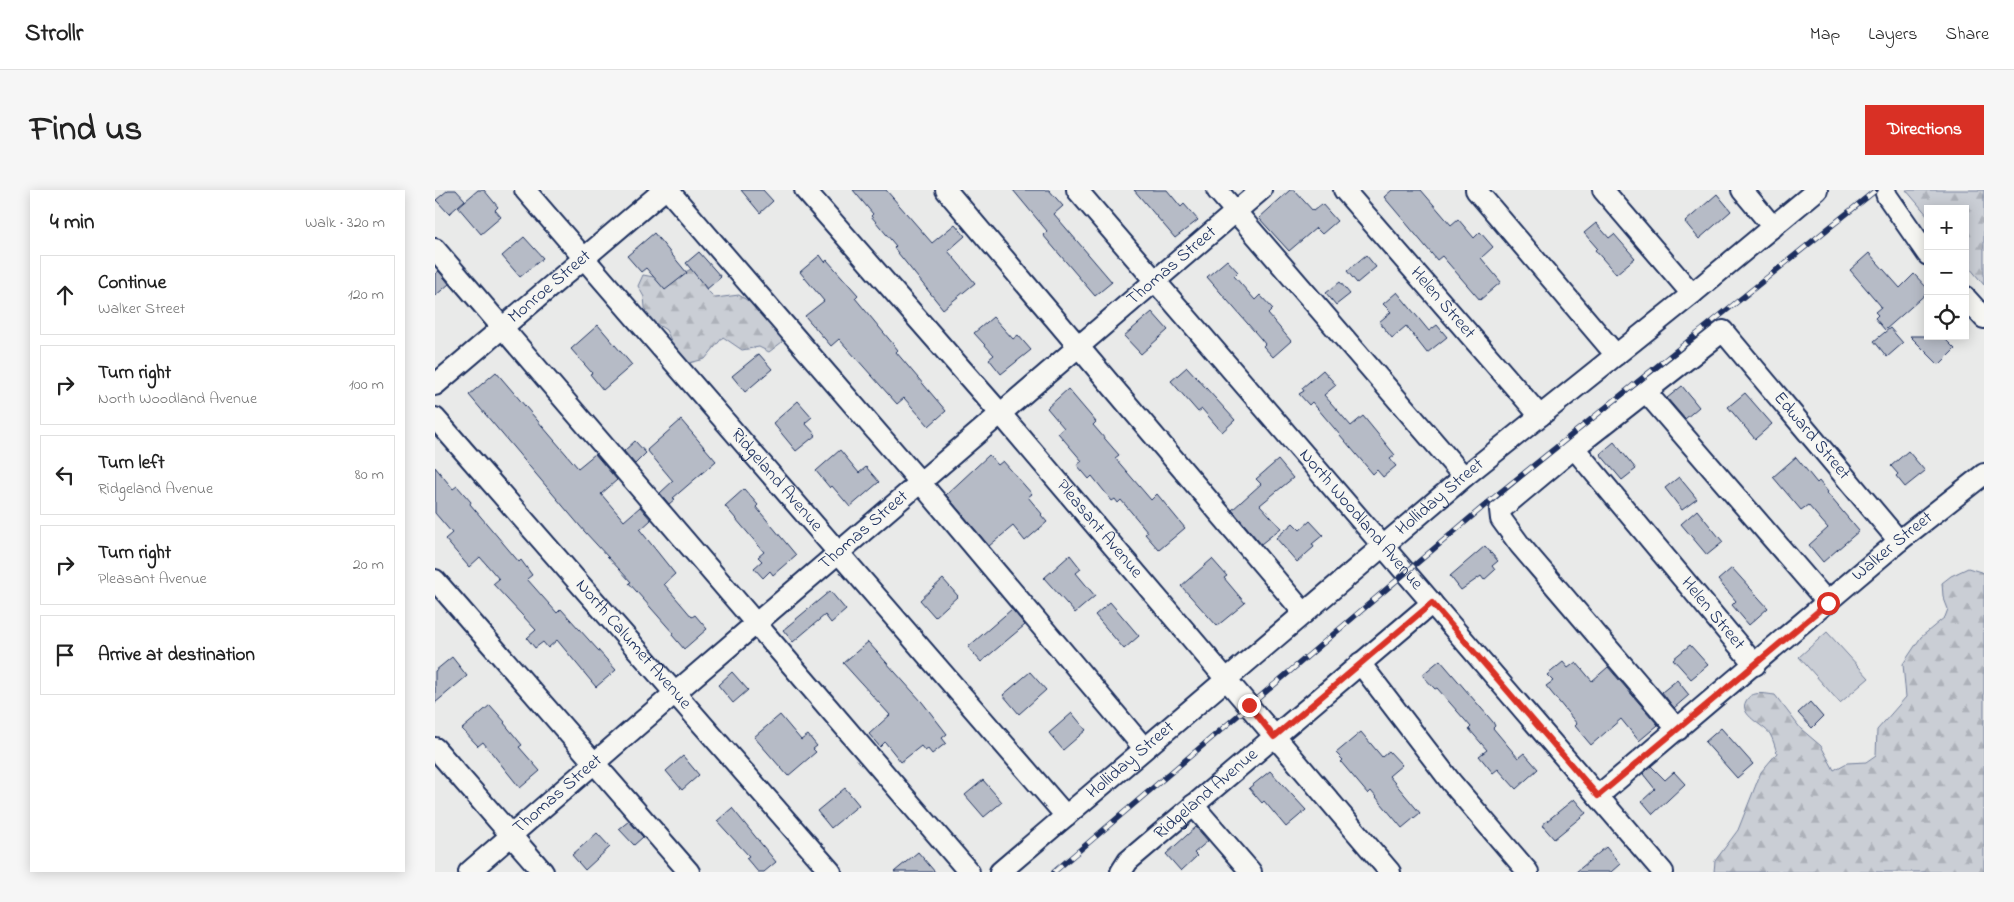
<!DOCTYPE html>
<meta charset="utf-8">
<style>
:root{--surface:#fff;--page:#f6f6f6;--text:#222;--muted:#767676;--line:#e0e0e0;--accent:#d93025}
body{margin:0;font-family:"Indie Flower",sans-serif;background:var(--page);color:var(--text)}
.controls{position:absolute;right:15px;top:15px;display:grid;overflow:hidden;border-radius:0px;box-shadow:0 2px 12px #0003}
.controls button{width:45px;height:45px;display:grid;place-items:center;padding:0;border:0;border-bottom:1px solid var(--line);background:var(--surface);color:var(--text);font:25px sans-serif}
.stop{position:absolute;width:15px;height:15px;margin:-11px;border:4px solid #d93025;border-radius:50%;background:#fff}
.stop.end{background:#d93025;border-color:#fff;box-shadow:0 1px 5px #0008}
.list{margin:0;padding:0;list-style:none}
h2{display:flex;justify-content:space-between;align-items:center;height:65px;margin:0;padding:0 20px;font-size:21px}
h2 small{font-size:16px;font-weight:400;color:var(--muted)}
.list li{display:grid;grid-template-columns:32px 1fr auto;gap:15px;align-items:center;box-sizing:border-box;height:80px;margin:0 10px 10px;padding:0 10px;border:1px solid var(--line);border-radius:0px}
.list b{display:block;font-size:19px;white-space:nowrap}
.list p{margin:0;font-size:16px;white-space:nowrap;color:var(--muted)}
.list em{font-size:16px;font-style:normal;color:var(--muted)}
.icon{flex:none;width:28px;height:28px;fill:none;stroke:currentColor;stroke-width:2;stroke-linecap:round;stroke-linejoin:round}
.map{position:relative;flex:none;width:1549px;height:682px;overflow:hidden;border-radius:0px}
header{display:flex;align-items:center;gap:30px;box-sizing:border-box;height:70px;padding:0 25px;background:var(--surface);border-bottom:1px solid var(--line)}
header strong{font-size:24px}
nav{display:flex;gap:28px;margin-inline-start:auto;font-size:18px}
.intro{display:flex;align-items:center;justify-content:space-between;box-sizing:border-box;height:120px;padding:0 30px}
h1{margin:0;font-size:35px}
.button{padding:12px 22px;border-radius:0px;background:var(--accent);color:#fff;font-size:18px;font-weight:700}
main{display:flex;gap:30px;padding:0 30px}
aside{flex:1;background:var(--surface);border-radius:0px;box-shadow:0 2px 12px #0003}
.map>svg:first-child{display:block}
.forest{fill:url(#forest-firs);stroke:#727e9a}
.pitch{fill:#caced5;stroke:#727e9a}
.building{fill:#b6bbc6;stroke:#1b2f5e}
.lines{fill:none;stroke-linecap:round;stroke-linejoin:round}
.minor-casing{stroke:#1b2f5e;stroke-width:24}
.minor{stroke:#f6f6f2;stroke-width:20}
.rail-casing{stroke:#1b2f5e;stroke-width:5.5}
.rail{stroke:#f6f6f2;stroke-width:4;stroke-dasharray:11;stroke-linecap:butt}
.route{stroke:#d93025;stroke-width:6}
.labels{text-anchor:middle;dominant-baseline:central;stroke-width:5;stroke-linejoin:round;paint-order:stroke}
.street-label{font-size:18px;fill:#1b2f5e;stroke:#f6f6f2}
</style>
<header>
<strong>Strollr</strong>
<nav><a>Map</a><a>Layers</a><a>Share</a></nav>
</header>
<div class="intro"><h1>Find us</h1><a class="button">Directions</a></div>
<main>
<aside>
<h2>4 min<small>Walk · 320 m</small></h2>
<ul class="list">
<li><svg class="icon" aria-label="ahead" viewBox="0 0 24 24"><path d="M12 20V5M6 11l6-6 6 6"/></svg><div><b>Continue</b><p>Walker Street</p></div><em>120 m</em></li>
<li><svg class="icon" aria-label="right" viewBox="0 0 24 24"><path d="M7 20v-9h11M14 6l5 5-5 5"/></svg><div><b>Turn right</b><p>North Woodland Avenue</p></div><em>100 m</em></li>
<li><svg class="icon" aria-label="left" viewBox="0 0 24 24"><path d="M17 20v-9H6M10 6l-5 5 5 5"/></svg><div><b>Turn left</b><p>Ridgeland Avenue</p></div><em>80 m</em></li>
<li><svg class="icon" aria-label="right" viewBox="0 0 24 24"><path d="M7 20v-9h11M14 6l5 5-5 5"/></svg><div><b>Turn right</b><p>Pleasant Avenue</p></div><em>20 m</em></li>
<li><svg class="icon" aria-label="arrive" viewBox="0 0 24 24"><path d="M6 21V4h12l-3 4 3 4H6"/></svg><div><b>Arrive at destination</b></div></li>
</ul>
</aside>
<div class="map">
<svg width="1549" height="682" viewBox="0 0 1549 682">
<defs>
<pattern id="forest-firs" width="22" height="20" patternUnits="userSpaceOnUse" patternTransform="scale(1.25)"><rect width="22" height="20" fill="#caced5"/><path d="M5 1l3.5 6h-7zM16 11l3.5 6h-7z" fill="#adb1b9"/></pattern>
</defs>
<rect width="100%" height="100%" fill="#e9eae9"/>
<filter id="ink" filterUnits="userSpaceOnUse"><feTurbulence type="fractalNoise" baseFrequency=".02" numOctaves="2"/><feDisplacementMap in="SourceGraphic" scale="10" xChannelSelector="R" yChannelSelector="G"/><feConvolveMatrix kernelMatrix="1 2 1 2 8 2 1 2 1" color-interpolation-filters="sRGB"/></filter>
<g filter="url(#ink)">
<path class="forest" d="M1471 0H1549V95L1530 72V19H1493V26Z
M256 79 262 81 270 98 280 108 304 105 330 122 346 140 347 152 334 162 324 157 307 160 288 147 270 169 254 173 241 161 231 140 211 127 209 107 203 96 208 85 235 90Z
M1533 378 1549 383V682H1279L1280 671 1303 640 1326 582 1342 563C1340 557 1338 549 1335 544 1329 535 1303 525 1311 511 1317 500 1330 504 1340 505L1366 539 1386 556 1399 580 1412 573 1431 572 1441 565 1442 540 1471 507 1468 474 1486 447 1510 427 1513 419 1508 406 1507 393 1516 386Z"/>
<path class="pitch" d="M1392 442 1434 488 1405 513 1364 467Z"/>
<path class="building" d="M13 0H21L30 10 14 24 1 10Z
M43 0H49L63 17 60 20 66 27 46 44 23 17Z
M306 0H328L338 11 325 23Z
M418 0H451L497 53 520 34 530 46 513 61 540 93 508 119 459 58 461 56 436 26 438 24Z
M578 0H614L628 16 619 24 677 92 660 106 608 45 612 41Z
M699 0H732L746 17 749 14 763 30 740 48Z
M855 0H859L878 21 887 14 902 31 887 44 881 38 854 61 824 28Z
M957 0H986L1016 35 1023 29 1039 48 1045 42 1058 57 1046 68 1066 92 1045 110 1007 66 1002 70 949 7Z
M1282 4 1296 21 1264 49 1250 32Z
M1161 33 1174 48 1179 44 1200 68 1181 84 1160 60 1162 58 1149 43Z
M219 43 252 83 230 100 211 78 206 82 192 66Z
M89 47 108 68 85 87 67 66Z
M264 62 286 87 272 99 251 73Z
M1434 63 1465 98 1479 84 1493 99V102L1450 140 1440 128 1443 125 1440 122 1446 117 1445 115 1415 80Z
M385 65 390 72 392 70 423 105 420 108 463 160 461 162 511 221 494 236 469 208 462 214 404 149 396 156 370 126 389 111 365 82Z
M931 65 941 77 922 93 912 81Z
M792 70 803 82 799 86 820 110 825 105 838 119 833 124 856 151 838 167 828 156 830 154 826 149 772 87Z
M4 81 14 94 0 106V84Z
M905 92 915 104 901 115 891 103Z
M962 102 994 141 1002 135 1012 147 992 163 971 136 957 148 944 132 956 122 948 114Z
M717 122 733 140 706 164 689 146Z
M558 127 578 149 583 145 596 160 566 184 554 169 559 165 539 143Z
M163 135 197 175 168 200 155 184 157 183 136 159Z
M1455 138 1468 153 1452 167 1439 151Z
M1475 146H1507L1520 159 1504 175Z
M324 164 337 179 310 202 297 186Z
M752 177 800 230 787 242 767 219 763 222 736 191Z
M888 180 901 195 889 205 916 236 928 226 960 265 955 269 961 276 948 287 942 280 938 284 877 212 874 215 864 204 869 201 867 198Z
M61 182 143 278 160 264 182 290 166 304 189 331 205 317 216 330 205 340 240 384 229 394 257 427 260 425 272 439 249 459 237 445 238 443 194 393 196 392 150 342 34 205Z
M1247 196 1264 217 1250 229 1232 208Z
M633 199 661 232 658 235 684 265 680 268 716 310 722 304 750 338 724 360 710 344 713 342 686 310 683 313 680 309 677 311 657 286 654 289 642 275 647 271 623 243 629 238 612 218Z
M1310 203 1337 234 1320 249 1293 217Z
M363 211 377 227 370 233 381 245 361 261 338 233Z
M246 230 281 271 238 308 240 309 234 314 225 303 238 291 212 260Z
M200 251 211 263 200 274 189 261Z
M1179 252 1201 279 1187 290 1165 264Z
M405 260 424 283 431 277 444 292 415 317 397 296 395 298 381 281Z
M1473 261 1490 281 1470 297 1461 286 1463 284 1456 276Z
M554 265 563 275 568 271 597 304 593 307 607 324 606 325 612 332 590 351 578 336 554 356 511 305Z
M1361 267 1382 293 1384 291 1393 302 1392 303 1424 341 1388 372 1374 355 1393 338 1373 315 1366 320 1338 287Z
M843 270 858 288 825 315 846 338 826 354 797 320 826 294 821 289Z
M0 277 18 299 22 296 36 312 35 314 84 372 86 370 97 385 92 389 122 423 126 419 181 480 161 497 122 450 113 458 108 452 100 458 92 448 101 440 58 394 64 389 45 367 34 377 10 349 17 343 0 323Z
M1244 287 1262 309 1247 320 1230 298Z
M309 299 323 315 321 317 361 365 338 385 335 381 328 388 319 378 327 371 323 367 329 362 290 316Z
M1262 320 1288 352 1272 365 1246 334Z
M875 331 888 345 877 354 879 357 862 372 841 348 858 333 865 340Z
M1050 356 1063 371 1057 376 1060 380 1049 390 1046 386 1026 400 1015 386Z
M635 365 646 379 641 383 660 406 640 423 609 388Z
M777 369 792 386 789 388 810 413 782 436 746 396Z
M1297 378 1333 418 1314 435 1297 415 1301 411 1283 390Z
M508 389 523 406 500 427 485 410Z
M395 401 411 420 396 433 390 425 358 452 348 440Z
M675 412 704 446 689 459 660 425Z
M577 419 590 435 546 472 533 457Z
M433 452 487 512 512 544 507 548 511 553 497 564 493 559 490 561 486 556 466 572 450 552 445 557 434 544 455 525 408 473Z
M1255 455 1273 475 1256 489 1238 469Z
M17 467 32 486 0 513V481Z
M1005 470 1058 532 1060 536 1058 538 1083 568 1089 563 1103 579 1081 599 1063 579 1058 583 1044 566 1052 560 1034 539 1036 537 1002 498 1000 499 987 485Z
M1128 472 1133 478 1141 472 1157 491 1173 477 1223 535 1204 551 1186 529 1156 555 1140 536 1142 534 1111 496 1118 491 1112 485Z
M297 482 313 500 298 513 283 495Z
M595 482 611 500 584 524 568 505Z
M1242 490 1254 505 1239 518 1227 502Z
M1375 512 1388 527 1377 538 1363 523Z
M55 515 70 532 69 533 87 555 84 557 105 581 85 598 48 552 43 556 27 539Z
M637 523 651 540 628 560 614 543Z
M345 525 366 550 373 545 382 556 378 559 381 562 353 586 319 547Z
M1286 538 1318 574 1302 588 1270 552Z
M926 542 947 567 954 561 967 575 954 586 985 623 967 638 936 601 933 604 906 572 908 570 901 563Z
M248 566 264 585 247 600 231 581Z
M1216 576 1230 590 1239 582 1250 594 1218 624 1207 611 1220 599 1208 584Z
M835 581 871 620 851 637 829 611 827 613 814 598Z
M548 590 567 612 549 627 530 605Z
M410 598 424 615 396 638 382 621Z
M1139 609 1151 623 1119 649 1107 635Z
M297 618 341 672 329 682H323L311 668 314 666 282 631Z
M194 631 208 647 199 655 184 639Z
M761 637 773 651 759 663 762 666 746 681 731 664Z
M162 643 175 657 150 680 137 665Z
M1171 657 1185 674 1176 682H1141Z
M483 662 500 682H459Z"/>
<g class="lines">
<g class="minor-casing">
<g id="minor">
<path id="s1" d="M90 0 631 626"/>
<path d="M233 0 485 292 709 558"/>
<path id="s2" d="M370 0 565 223 955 682"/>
<path d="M511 0 869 423"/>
<path id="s3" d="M642 0 1228 682"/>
<path d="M782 0 1029 287"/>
<path id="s4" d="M909 0 1105 226"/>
<path d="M1041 0 1181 165"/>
<path d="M1168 0 1257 104"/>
<path d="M1307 0 1338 37"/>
<path d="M1450 0 1452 6 1493 65"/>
<path d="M0 59 534 682"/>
<path d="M1530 107 1549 128"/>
<path id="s5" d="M0 195 229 0"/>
<path d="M1211 202 1393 413"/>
<path id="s6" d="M0 228 396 682"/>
<path id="s7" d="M1139 258 1320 475"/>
<path d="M0 390 254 682"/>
<path d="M925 473 1016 592 1093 682"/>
<path id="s8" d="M1243 540 1085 355 1066 329 1065 320 1139 258 1288 141 1464 351"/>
<path d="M0 558 108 682"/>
<path id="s9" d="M1163 606 1464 351 1549 284"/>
<path d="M758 615 816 682"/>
<path id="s10" d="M34 682 241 502 826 0"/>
<path id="s11" d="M565 682 1029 287 1257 104 1382 0"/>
<path id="s12" d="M686 682 693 671 997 413"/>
</g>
</g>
<use href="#minor" class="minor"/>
<g class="rail-casing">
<path id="rail" d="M619 682 1062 305 1441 0"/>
</g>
<use href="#rail" class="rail"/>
</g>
</g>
<g class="lines" filter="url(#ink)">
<path class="route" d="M814 515 839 547 997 413 1163 606 1393 413"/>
</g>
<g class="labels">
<g class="street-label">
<text stroke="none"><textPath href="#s10" startOffset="928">Thomas Street</textPath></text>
<text stroke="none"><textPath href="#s5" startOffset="151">Monroe Street</textPath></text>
<text stroke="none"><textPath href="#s4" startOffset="150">Helen Street</textPath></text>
<text stroke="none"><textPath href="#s8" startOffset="708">Edward Street</textPath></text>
<text stroke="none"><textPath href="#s1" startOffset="384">Ridgeland Avenue</textPath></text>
<text stroke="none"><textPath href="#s11" startOffset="578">Holliday Street</textPath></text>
<text stroke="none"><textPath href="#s3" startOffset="435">North Woodland Avenue</textPath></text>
<text stroke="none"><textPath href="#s2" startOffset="449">Pleasant Avenue</textPath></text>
<text stroke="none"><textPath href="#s10" startOffset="522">Thomas Street</textPath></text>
<text stroke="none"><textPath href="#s9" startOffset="386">Walker Street</textPath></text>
<text stroke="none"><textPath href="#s7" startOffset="216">Helen Street</textPath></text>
<text stroke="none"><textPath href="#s6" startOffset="301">North Calumet Avenue</textPath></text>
<text stroke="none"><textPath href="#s11" startOffset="172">Holliday Street</textPath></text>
<text stroke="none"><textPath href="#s12" startOffset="116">Ridgeland Avenue</textPath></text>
<text stroke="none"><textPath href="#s10" startOffset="118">Thomas Street</textPath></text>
</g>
</g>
</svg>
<div class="controls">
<button>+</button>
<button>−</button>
<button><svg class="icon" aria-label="locate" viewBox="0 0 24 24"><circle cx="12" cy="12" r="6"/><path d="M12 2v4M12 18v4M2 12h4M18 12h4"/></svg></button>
</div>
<div class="stop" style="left:1393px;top:413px"></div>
<div class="stop end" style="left:814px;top:515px"></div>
</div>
</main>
